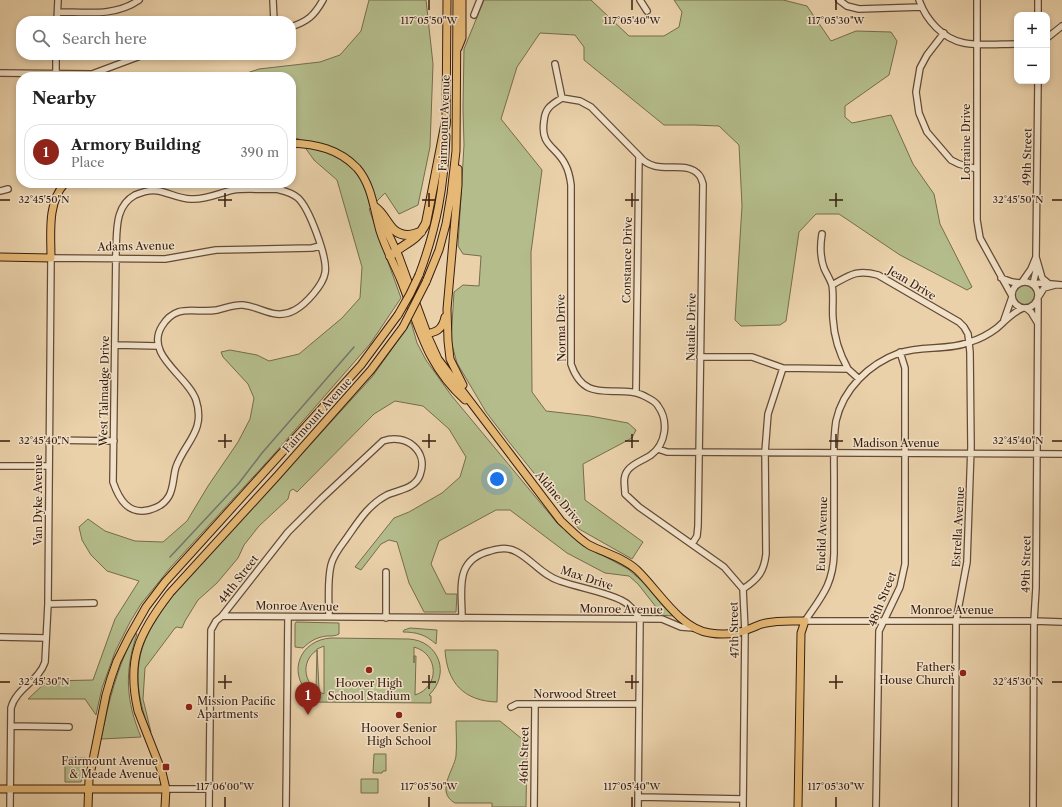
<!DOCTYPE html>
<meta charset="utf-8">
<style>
:root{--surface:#fff;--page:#f2f2f2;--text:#222;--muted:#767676;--line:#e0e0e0;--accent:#8f2418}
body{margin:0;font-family:"Libre Caslon Text",serif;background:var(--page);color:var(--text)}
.controls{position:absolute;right:12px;top:12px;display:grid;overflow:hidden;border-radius:8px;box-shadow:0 2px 6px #0003}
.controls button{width:36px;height:36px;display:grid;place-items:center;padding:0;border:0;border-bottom:1px solid var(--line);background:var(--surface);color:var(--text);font:20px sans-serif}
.you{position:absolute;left:497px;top:479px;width:14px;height:14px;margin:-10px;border:3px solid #fff;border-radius:50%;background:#1a73e8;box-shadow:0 0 0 6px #1a73e833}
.badge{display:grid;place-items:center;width:26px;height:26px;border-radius:50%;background:var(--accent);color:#fff;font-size:13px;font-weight:700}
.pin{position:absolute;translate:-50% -33px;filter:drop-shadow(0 1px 2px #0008)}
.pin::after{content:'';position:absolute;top:21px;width:14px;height:12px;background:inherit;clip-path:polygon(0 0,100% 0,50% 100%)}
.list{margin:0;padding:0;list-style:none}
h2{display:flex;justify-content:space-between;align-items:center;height:52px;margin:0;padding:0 16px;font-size:17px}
h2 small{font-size:13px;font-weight:400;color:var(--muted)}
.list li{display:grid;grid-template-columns:26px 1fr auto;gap:12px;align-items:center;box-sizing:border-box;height:56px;margin:0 8px 8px;padding:0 8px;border:1px solid var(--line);border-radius:16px}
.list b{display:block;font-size:15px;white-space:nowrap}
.list p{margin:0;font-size:13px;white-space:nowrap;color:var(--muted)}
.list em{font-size:13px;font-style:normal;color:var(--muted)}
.icon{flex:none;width:22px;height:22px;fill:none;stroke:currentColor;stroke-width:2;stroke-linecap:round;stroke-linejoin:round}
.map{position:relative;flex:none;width:1062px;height:807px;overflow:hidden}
.search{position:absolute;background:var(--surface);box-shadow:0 2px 6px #0003;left:16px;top:16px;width:280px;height:44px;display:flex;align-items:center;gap:10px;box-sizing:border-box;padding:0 14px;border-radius:16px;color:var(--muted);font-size:15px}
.panel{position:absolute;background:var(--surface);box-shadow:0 2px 6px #0003;left:16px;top:72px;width:280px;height:116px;border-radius:16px}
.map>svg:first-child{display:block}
.green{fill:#b4bc8b;stroke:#766c4d;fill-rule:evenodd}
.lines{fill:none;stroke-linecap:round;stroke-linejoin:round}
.stream{stroke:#737871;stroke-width:1.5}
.minor-casing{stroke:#644a36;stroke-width:8}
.major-casing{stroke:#371d0f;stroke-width:9}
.highway-casing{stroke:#371d0f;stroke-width:10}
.minor{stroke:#f1e1c8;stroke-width:5.5}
.major{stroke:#e5b875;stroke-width:7}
.highway{stroke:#e5b875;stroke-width:8}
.major-bridge-casing{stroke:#371d0f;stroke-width:9;stroke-linecap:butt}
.major-bridge{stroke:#e5b875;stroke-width:7}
.ticks{fill:none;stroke:#371d0f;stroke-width:1.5}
.poi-dot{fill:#8f2418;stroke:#f1e1c8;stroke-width:1.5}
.labels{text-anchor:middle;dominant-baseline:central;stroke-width:3;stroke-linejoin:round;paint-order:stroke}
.street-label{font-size:11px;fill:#371d0f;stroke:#f1e1c8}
.poi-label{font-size:11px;fill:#371d0f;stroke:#f1e1c8;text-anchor:end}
.ticks-label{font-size:10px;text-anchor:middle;fill:#371d0f;stroke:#f1e1c8;stroke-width:3;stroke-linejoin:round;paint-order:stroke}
</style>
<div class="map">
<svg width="1062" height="807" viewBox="0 0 1062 807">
<rect width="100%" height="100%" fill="#ead1aa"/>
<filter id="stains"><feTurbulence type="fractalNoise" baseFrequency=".005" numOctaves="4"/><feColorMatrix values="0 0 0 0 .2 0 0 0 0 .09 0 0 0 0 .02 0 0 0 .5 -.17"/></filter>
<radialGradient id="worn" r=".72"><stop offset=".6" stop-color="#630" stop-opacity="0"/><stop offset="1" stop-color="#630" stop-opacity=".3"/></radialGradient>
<path class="green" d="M369 0H426L433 64 430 147 418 205 399 214 385 193 369 209 401 298 370 344 275 453 170 568 141 604 130 622 115 652 102 688 96 715 85 699H28L47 681 93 680 115 619 139 581 107 571 91 555 82 540 79 527 88 519 105 531 135 541 163 542 187 521 208 486 238 442 250 419 254 398 248 384 223 357 221 352 230 350 257 355 269 361 299 354 342 318 360 298 362 267 337 180 314 160 299 139 291 137V77H235L259 69 320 62 340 55 361 31Z
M484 0H591L629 36H664L679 27 682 12 674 0H783L807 6 831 41 856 31 891 32 897 41 889 75 845 106V117L852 123 891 115 913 164 934 194 940 224 972 287 967 290 900 255 839 214H816L799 232 786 321 780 325 741 326 735 320 742 206 739 145 719 126 694 125H664L584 60V47L575 35 540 33 517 67 501 119 542 170 531 252 532 392 546 411 590 416 628 423 636 430 632 438 583 464 585 500 643 542 632 559 579 529 509 442 486 412 457 363 451 341 454 292 463 285 479 286 481 256 463 254 458 246 464 145 463 108 464 49Z
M1015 295a10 10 0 1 1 20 0a10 10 0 1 1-20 0Z
M411 322 417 343 426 360 451 395 558 524 582 544 628 569 644 583 674 616 656 615V607L638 584 629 576 605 573 567 553 510 510H496L439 541 431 564 446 594H457L456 612H424L409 583 397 542 389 540 381 544 361 570 355 567 394 518 409 512 442 493 460 477 466 457 449 429 423 406 395 401 374 414 297 492 293 489 290 491 288 499 259 526 244 545 238 558 217 583 198 600 185 621 182 628 177 627 175 628 145 668 143 699 151 732 150 733C135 691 131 658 156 620 162 610 169 601 176 592L372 377Z
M296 622 339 623V634C336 636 331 636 327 636 317 637 310 641 303 648L295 647V624Z
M410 628 437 630 436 644C426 635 417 632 403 632L404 630Z
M134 633 137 634C124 672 126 701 141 737L101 739C109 699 117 670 134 633Z
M331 638 409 639C439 641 451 674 429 695L431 696V703L308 702V695L309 694C287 672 300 640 331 638ZM324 646V694C304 687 299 662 317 650L316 689H319L317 649ZM414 647C439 654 440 687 415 695L416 656H414V663Z
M445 650H496L498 651 497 702C464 701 447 683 445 650Z
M456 721H500L527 743 526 807H492V803H455C435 792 454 770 456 756 457 744 456 732 456 721Z
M374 754H386V771H383L382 773H373Z
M65 758H86L81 782H65Z
M361 779H378V793H361Z"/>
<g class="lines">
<path class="stream" d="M170 557 239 483 262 453 354 347"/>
<g class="minor-casing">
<path id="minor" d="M273 0 274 21
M640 0 647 11
M839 0 847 6 859 9 922 7
M919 0C926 20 943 39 964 43 981 46 1000 44 1017 44
M977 0V220L980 238 1012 296
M1038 0V15
M58 12C85 12 115 17 139 0
M474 15 480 0
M57 21 58 0
M291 27C308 21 314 16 323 0
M944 33 927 55 920 68 916 92 919 113 927 132 951 160 959 164 977 169
M1047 38 1062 26
M555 64 562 98
M0 73 92 74 143 55
M56 73V55
M562 98C551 105 545 108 544 121 540 146 556 146 565 164 569 171 570 177 571 185V364C586 409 620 380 648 398 652 400 656 402 658 406 669 421 666 444 651 455 644 460 633 463 628 470 622 477 625 486 625 494L639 507 724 567 743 589
M562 98 580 101 591 107 639 156 636 392
M639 156C657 178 685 158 699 175 701 177 702 181 703 184L698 526 697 536 692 544
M276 189C284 191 291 192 298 198 309 208 328 258 325 273 323 285 306 304 295 310 275 321 262 307 243 305 234 304 226 308 217 310 195 314 177 302 162 326 144 355 188 376 196 400 206 431 185 442 176 467 173 476 174 487 169 496 165 503 157 508 149 510 128 515 119 499 113 482L116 250C117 229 115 206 135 195 142 192 150 189 159 191 169 193 180 199 191 199 206 200 219 193 233 190 246 188 262 190 276 189Z
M0 191 8 189
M822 234C820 246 820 257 824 268 826 273 830 279 832 285 834 295 832 308 833 319 834 337 839 353 848 369
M1036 257 1042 278 1048 283
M1001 278 1012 282 1020 283
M1012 295a13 13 0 1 1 26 0a13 13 0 1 1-26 0Z
M1022 282 1031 269 1036 257 1038 81
M1033 284 1037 267
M1034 284 1041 283 1062 285
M832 285C850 275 857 269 878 275L959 322 964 327 968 334 970 352 971 447 967 562 956 621 955 807
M1039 296 1044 288 1055 285
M1026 308 1031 312 1037 322
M1004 320 1012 297
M115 345 158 346
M700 357H752L783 368 848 369 859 379
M49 440 114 441
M658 449 667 452 1062 454
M0 466H49
M743 589C758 579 764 572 766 554L765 452 768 414 783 368
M48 604 94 603
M222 616 662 619 681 627 694 628
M386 618V572
M462 618C462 589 454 560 490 551 500 548 508 547 517 552 532 560 543 576 560 581 580 588 602 591 621 600 630 604 635 612 640 619
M805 621C821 597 833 585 834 554 834 529 834 504 834 479 834 460 833 440 836 421 843 389 869 364 899 353 922 345 947 351 970 342 980 339 989 334 997 328 1005 321 1013 312 1023 308
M805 621H1034L1062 622
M0 637 46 638
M511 707 517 704H639
M11 726 69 727
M166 789H209
M638 797 743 799
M10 807 11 708C16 688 39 681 45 662L48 604 51 258 165 259 216 250 312 248 320 246
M209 807 211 630 216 621 222 616 288 532 321 499 383 441C406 433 429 451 420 475 415 489 398 490 387 495 368 505 358 522 346 539 340 547 333 556 331 565 327 582 329 601 329 617
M286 807 288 617
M534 807 535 704
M638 807 640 619
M743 807 745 631 743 589
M876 807 879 631 900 587 905 564V368L900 352
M1033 807 1034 621 1036 588 1038 300"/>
</g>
<g class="major-casing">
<path id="major" d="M458 48 462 38V0
M446 126 447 0
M291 143C316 144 339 149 357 168 372 185 374 210 380 231 385 247 393 262 400 278 419 325 425 364 465 400
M458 169V185L447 309 448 341 450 359 463 385
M381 218 399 257 429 339 438 359 561 521C570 529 579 539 589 545 605 553 624 558 637 570 658 590 680 629 710 633 722 635 737 634 749 629 755 627 760 624 766 623 779 620 792 621 805 621L801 633 798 807
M0 257 51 258C51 233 47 203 65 183
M419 275C437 227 444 187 446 136
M426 282 439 250 446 224 451 194 456 151 457 0
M423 335C436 332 442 331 445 317
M0 789H166
M88 807 89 780 106 695 111 678 117 661 129 637 146 607 165 582 361 365 398 315
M165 807 166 789 162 772 138 711C126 659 139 633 170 593L278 475 371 370 403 327"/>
</g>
<g class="highway-casing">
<path id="highway" d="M375 207C388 216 389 235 408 235 413 235 416 233 421 232
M390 256C404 243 417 242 426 223L446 121"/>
</g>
<use href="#minor" class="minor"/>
<use href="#major" class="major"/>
<use href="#highway" class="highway"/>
<g class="major-bridge-casing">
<path id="major-bridge" d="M398 315 410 294 419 275
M403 327 426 282"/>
</g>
<use href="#major-bridge" class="major-bridge"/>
</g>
<path class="ticks" d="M429 0V10M632 0V10M836 0V10M225 193V207M429 193V207M632 193V207M836 193V207M0 200H10M218 200H232M422 200H436M625 200H639M829 200H843M1052 200H1062M225 434V448M429 434V448M632 434V448M836 434V448M0 441H10M218 441H232M422 441H436M625 441H639M829 441H843M1052 441H1062M225 675V689M429 675V689M632 675V689M836 675V689M0 682H10M218 682H232M422 682H436M625 682H639M829 682H843M1052 682H1062M225 797V807M429 797V807M632 797V807M836 797V807"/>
<g class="poi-dot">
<circle cx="369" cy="670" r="4"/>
<circle cx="963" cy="673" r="4"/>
<circle cx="189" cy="707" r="4"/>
<circle cx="399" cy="715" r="4"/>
<rect x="162" y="763" width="8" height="8" rx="2"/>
</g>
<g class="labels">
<g class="street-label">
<text transform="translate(444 123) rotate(-88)">Fairmount Avenue</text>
<text transform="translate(966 142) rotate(-90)">Lorraine Drive</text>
<text transform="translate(1027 157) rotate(-89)">49th Street</text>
<text transform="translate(136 246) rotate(-1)">Adams Avenue</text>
<text transform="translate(627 260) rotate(-89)">Constance Drive</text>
<text transform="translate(912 283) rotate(31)">Jean Drive</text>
<text transform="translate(691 327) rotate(-89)">Natalie Drive</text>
<text transform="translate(561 328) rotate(-91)">Norma Drive</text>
<text transform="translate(104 391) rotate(-89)">West Talmadge Drive</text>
<text transform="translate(317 415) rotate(-48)">Fairmount Avenue</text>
<text x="896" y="443">Madison Avenue</text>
<text transform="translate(559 498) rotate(50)">Aldine Drive</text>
<text transform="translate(38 500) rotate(-90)">Van Dyke Avenue</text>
<text transform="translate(958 527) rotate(-87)">Estrella Avenue</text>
<text transform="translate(822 534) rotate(-88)">Euclid Avenue</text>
<text transform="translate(1026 564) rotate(-89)">49th Street</text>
<text transform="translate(587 578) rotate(18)">Max Drive</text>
<text transform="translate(238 579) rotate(-52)">44th Street</text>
<text transform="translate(882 599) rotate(-68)">48th Street</text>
<text transform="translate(297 606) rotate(1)">Monroe Avenue</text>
<text transform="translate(621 609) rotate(1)">Monroe Avenue</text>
<text x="952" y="610">Monroe Avenue</text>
<text transform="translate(734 630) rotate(-91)">47th Street</text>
<text x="575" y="694">Norwood Street</text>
<text transform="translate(524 755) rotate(-89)">46th Street</text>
</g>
<g class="poi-label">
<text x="955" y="667">Fathers<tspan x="955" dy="13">House Church</tspan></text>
<text x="369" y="683" text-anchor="middle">Hoover High<tspan x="369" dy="13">School Stadium</tspan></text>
<text x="197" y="701" text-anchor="start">Mission Pacific<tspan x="197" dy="13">Apartments</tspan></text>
<text x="399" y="728" text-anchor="middle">Hoover Senior<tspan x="399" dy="13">High School</tspan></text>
<text x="158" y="761">Fairmount Avenue<tspan x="158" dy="13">&amp; Meade Avenue</tspan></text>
</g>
</g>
<g class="ticks-label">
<text x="429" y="24">117°05'50"W</text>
<text x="632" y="24">117°05'40"W</text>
<text x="836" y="24">117°05'30"W</text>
<text x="44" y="203">32°45'50"N</text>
<text x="1018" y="203">32°45'50"N</text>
<text x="44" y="444">32°45'40"N</text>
<text x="1018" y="444">32°45'40"N</text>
<text x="44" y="685">32°45'30"N</text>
<text x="1018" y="685">32°45'30"N</text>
<text x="225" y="790">117°06'00"W</text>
<text x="429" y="790">117°05'50"W</text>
<text x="632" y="790">117°05'40"W</text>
<text x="836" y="790">117°05'30"W</text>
</g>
<rect width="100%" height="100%" filter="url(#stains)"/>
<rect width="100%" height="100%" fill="url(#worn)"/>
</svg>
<div class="controls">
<button>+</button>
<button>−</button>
</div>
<div class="you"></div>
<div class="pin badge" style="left:308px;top:715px">1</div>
<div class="search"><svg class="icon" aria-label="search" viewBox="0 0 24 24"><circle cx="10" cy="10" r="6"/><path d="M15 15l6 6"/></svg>Search here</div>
<section class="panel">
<h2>Nearby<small></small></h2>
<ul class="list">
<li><span class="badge">1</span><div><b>Armory Building</b><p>Place</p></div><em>390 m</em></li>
</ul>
</section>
</div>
